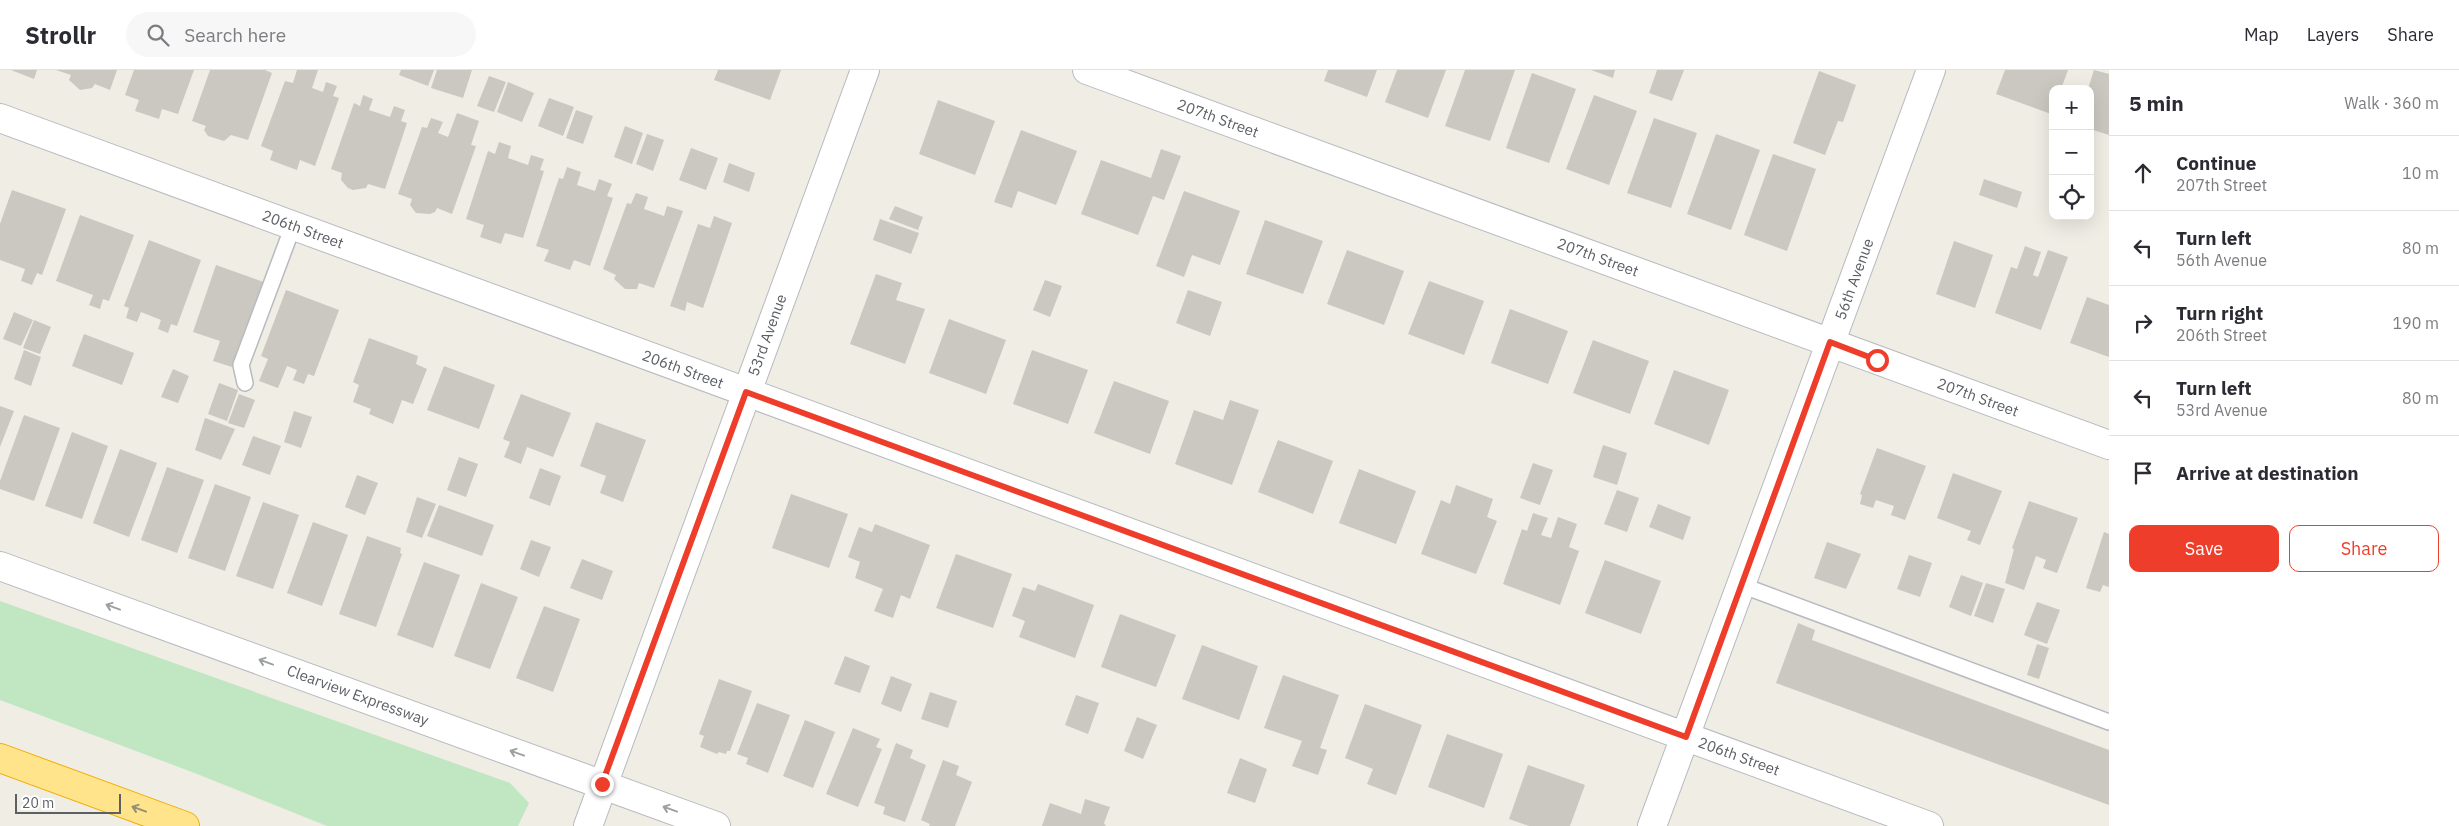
<!DOCTYPE html>
<meta charset="utf-8">
<style>
:root{--surface:#fff;--page:#f7f7f7;--text:#2b2b33;--muted:#7c7c81;--line:#e1e1e2;--accent:#ee3e2b}
body{margin:0;font-family:"IBM Plex Sans",sans-serif;background:var(--page);color:var(--text)}
.controls{position:absolute;right:15px;top:15px;display:grid;overflow:hidden;border-radius:10px;box-shadow:0 5px 20px #0002}
.controls button{width:45px;height:45px;display:grid;place-items:center;padding:0;border:0;border-bottom:1px solid var(--line);background:var(--surface);color:var(--text);font:25px sans-serif}
.scale{position:absolute;left:15px;bottom:12px;width:106px;box-sizing:border-box;padding-left:5px;border:2px solid #5c6065;border-top:0;font-size:14px;line-height:18px;white-space:nowrap;color:#5c6065;-webkit-text-stroke:4px #fff;paint-order:stroke}
.stop{position:absolute;width:15px;height:15px;margin:-11px;border:4px solid #ee3e2b;border-radius:50%;background:#fff}
.stop.end{background:#ee3e2b;border-color:#fff;box-shadow:0 1px 5px #0008}
.list{margin:0;padding:0;list-style:none}
h2{display:flex;justify-content:space-between;align-items:center;height:65px;margin:0;padding:0 20px;font-size:21px}
h2 small{font-size:16px;font-weight:400;color:var(--muted)}
.list li{display:grid;grid-template-columns:32px 1fr auto;gap:15px;align-items:center;box-sizing:border-box;height:75px;padding:0 20px;border-top:1px solid var(--line)}
.list b{display:block;font-size:19px;white-space:nowrap}
.list p{margin:0;font-size:16px;white-space:nowrap;color:var(--muted)}
.list em{font-size:16px;font-style:normal;color:var(--muted)}
.actions{display:flex;gap:10px;padding:15px 20px}
.actions a{flex:1;padding:11px 0;border:1px solid var(--accent);border-radius:10px;text-align:center;font-size:18px;color:var(--accent)}
.actions .main{background:var(--accent);color:#fff}
.icon{flex:none;width:28px;height:28px;fill:none;stroke:currentColor;stroke-width:2;stroke-linecap:round;stroke-linejoin:round}
.map{position:relative;flex:none;width:2109px;height:756px;overflow:hidden}
header{display:flex;align-items:center;gap:30px;box-sizing:border-box;height:70px;padding:0 25px;background:var(--surface);border-bottom:1px solid var(--line)}
header strong{font-size:24px}
nav{display:flex;gap:28px;margin-inline-start:auto;font-size:18px}
.search{width:350px;height:45px;background:var(--page);display:flex;align-items:center;gap:12px;box-sizing:border-box;padding:0 18px;border-radius:28px;color:var(--muted);font-size:19px}
main{display:flex}
aside{flex:1;background:var(--surface)}
.map>svg:first-child{display:block}
.green{fill:#c0e7c1}
.building{fill:#cac8c1}
.lines{fill:none;stroke-linecap:round;stroke-linejoin:round}
.service-casing{stroke:#b7babf;stroke-width:18}
.minor-casing{stroke:#b7babf;stroke-width:30}
.tertiary-casing{stroke:#b7babf;stroke-width:30}
.motorway-casing{stroke:#f3ac00;stroke-width:30}
.service{stroke:#fff;stroke-width:15}
.minor{stroke:#fff;stroke-width:28}
.tertiary{stroke:#fff;stroke-width:28}
.motorway{stroke:#ffe48b;stroke-width:28}
.oneway{stroke:#9da0a3}
.oneway2{stroke:#958e72}
.route{stroke:#ee3e2b;stroke-width:6}
.labels{text-anchor:middle;dominant-baseline:central;stroke-width:4;stroke-linejoin:round;paint-order:stroke}
.street-label{font-size:15px;fill:#5c6065;stroke:#fff}
</style>
<header>
<strong>Strollr</strong>
<div class="search"><svg class="icon" aria-label="search" viewBox="0 0 24 24"><circle cx="10" cy="10" r="6"/><path d="M15 15l6 6"/></svg>Search here</div>
<nav><a>Map</a><a>Layers</a><a>Share</a></nav>
</header>
<main>
<div class="map">
<svg width="2109" height="756" viewBox="0 0 2109 756">
<rect width="100%" height="100%" fill="#efede4"/>
<path class="green" d="M0 531 510 713 529 733 518 756H327L192 702 0 630Z"/>
<path class="building" d="M11 0H37L34 9Z
M56 0H117L110 20 95 14 92 18 80 20 69 10 71 5Z
M134 0H194L178 44 162 39 159 49 135 41 139 30 125 25Z
M210 0H265L272 3 248 70 231 65 224 71 208 66 204 60 206 56 192 51Z
M297 0H318L312 18 323 22 326 12 337 16 333 26 339 28 315 96 300 90 297 100 270 90 273 81 261 76 285 11 293 13Z
M401 0H434L428 16 399 5Z
M437 0H472L463 28 431 18Z
M718 0H781L770 30 714 10Z
M1328 0H1377L1367 27 1324 11Z
M1397 0H1446L1428 48 1385 32Z
M1465 0H1515L1490 71 1445 56Z
M1591 0H1615L1613 8Z
M1657 0H1684L1672 31 1649 23Z
M2005 0H2068L2061 19H2053L2051 44 1996 24Z
M2094 0 2109 4V65L2090 59V19H2088Z
M1819 1 1856 15 1843 52 1838 51 1825 85 1793 73Z
M1532 3 1576 19 1549 93 1506 78Z
M489 6 506 12 494 42 477 36Z
M508 12 534 23 522 52 497 42Z
M363 25 373 29 369 40 390 47 394 36 405 40 401 51 407 53 385 119 368 114 366 118 353 120 348 118 341 110 342 103 331 99 354 33 360 36Z
M1594 25 1637 41 1609 115 1566 99Z
M549 28 574 37 563 66 538 56Z
M938 30 995 51 975 105 919 84Z
M576 40 593 46 583 74 566 68Z
M457 43 479 51 471 75 476 76 452 144 437 138 435 142 430 144 416 143 410 135 412 129 398 124 422 57 427 58 431 48 443 52 438 63 448 67Z
M1654 48 1697 63 1671 138 1627 123Z
M625 56 643 63 632 94 614 87Z
M1021 60 1077 81 1056 135 1018 121 1012 138 994 132Z
M647 64 664 70 653 101 636 94Z
M1716 64 1760 80 1731 160 1687 144Z
M499 72 511 76 508 88 528 95 531 85 544 89 540 100 544 101 523 168 505 163 501 174 480 167 484 155 466 149 488 81 495 84Z
M691 78 718 88 706 120 679 110Z
M1161 79 1181 86 1164 130 1153 126 1138 165 1081 144 1101 90 1151 108Z
M1773 84 1816 99 1787 181 1744 165Z
M729 93 755 103 749 122 723 112Z
M567 97 581 102 577 115 595 121 599 109 612 114 607 126 613 128 590 196 574 190 570 200 544 191 549 180 536 176 559 108 563 109Z
M1984 109 2022 122 2017 138 1979 125Z
M12 120 66 139 42 205 37 203 32 215 21 211 25 199 0 190V154Z
M1184 121 1240 141 1220 195 1192 185 1184 207 1156 196Z
M636 123 648 127 644 139 664 146 667 136 683 141 654 218 639 213 637 219H625L614 209 616 205 603 199 627 133 631 134Z
M895 136 923 147 918 160 889 149Z
M80 145 134 165 109 231 103 229 100 239 89 235 93 225 56 211Z
M714 146 732 153 703 238 687 232 685 241 670 236 698 154 710 158Z
M880 149 919 163 911 184 873 170Z
M1265 150 1323 171 1303 224 1246 204Z
M149 170 201 190 177 256 171 254 168 263 158 259 161 250 141 242 137 252 126 248 129 238 124 236Z
M1954 171 1993 185 1975 238 1936 224Z
M2025 176 2041 182 2033 205 2038 207 2048 180 2068 187 2041 260 1995 243 2011 197 2017 199Z
M1347 180 1404 201 1384 255 1327 234Z
M216 195 269 214 246 281 238 278 232 297 213 291 220 271 193 262Z
M876 204 902 213 896 230 925 239 905 294 850 274Z
M1045 210 1062 216 1050 247 1033 240Z
M1429 211 1484 231 1464 285 1408 264Z
M286 220 339 240 314 306 308 304 304 314 293 310 297 300 287 296 278 318 259 311 268 289 261 286Z
M1188 220 1222 232 1210 266 1176 253Z
M2087 227 2109 235V287L2070 273Z
M1510 239 1568 261 1548 314 1491 293Z
M14 242 33 250 21 276 3 269Z
M949 249 1006 270 986 324 929 303Z
M34 250 51 257 40 284 23 278Z
M84 264 134 283 122 315 72 296Z
M369 268 418 286 416 294 427 299 413 334 402 330 393 354 369 344 371 339 353 332 359 315 353 312Z
M1593 270 1649 291 1630 344 1573 323Z
M24 280 41 287 31 316 14 309Z
M1032 280 1088 300 1068 354 1013 334Z
M444 296 495 315 479 359 427 340Z
M173 299 189 306 178 333 161 327Z
M1674 300 1729 320 1709 375 1654 354Z
M1114 311 1169 331 1150 384 1094 363Z
M219 313 238 320 227 351 208 344Z
M239 324 255 330 244 358 228 353Z
M521 324 571 343 553 387 527 377 521 394 504 387 510 372 503 369Z
M1230 330 1259 340 1232 415 1175 394 1194 340 1223 350Z
M0 336 14 341 0 377Z
M294 341 312 347 301 378 284 372Z
M24 345 60 358 34 431 0 419V411Z
M205 348 235 359 221 390 195 380Z
M596 352 646 370 623 432 600 423 606 406 580 396Z
M72 362 108 376 82 449 45 436Z
M253 366 281 376 270 405 242 395Z
M1278 370 1333 391 1313 444 1258 422Z
M1603 375 1627 383 1617 415 1593 407Z
M1877 378 1926 396 1905 450 1891 445 1894 436 1876 430 1873 438 1860 434 1862 425 1860 424Z
M120 379 157 393 129 467 93 453Z
M459 387 478 394 466 427 447 420Z
M1533 393 1553 400 1540 435 1520 428Z
M167 397 204 410 177 483 141 470Z
M540 398 561 406 550 436 529 428Z
M1359 399 1416 421 1396 474 1339 453Z
M1953 403 2002 421 1980 475 1967 470 1971 461 1937 448Z
M357 405 378 413 365 445 345 437Z
M215 414 251 427 225 501 188 488Z
M1456 415 1493 429 1487 447 1497 451 1476 504 1421 484 1441 430 1450 434Z
M1617 420 1639 428 1627 462 1604 454Z
M791 424 848 444 829 498 772 478Z
M417 427 436 434 422 468 406 462Z
M2029 431 2078 448 2057 503 2043 498 2046 490 2036 486 2024 520 2005 513 2014 479 2012 478Z
M263 432 299 445 273 519 236 506Z
M1658 434 1691 447 1683 470 1649 457Z
M439 435 494 455 482 486 427 466Z
M1533 443 1548 448 1541 465 1551 468 1558 447 1577 454 1569 477 1579 481 1560 535 1503 514 1522 459 1527 461Z
M313 452 348 465 322 536 287 523Z
M875 454 930 475 910 529 901 525 893 548 874 541 883 519 855 508 860 492 848 487 859 457 872 462Z
M2104 462 2109 464V517L2103 515 2100 522 2086 518Z
M367 466 401 478 400 483 402 484 376 557 339 544Z
M531 470 551 477 539 507 520 499Z
M1827 472 1861 484 1846 519 1814 508Z
M956 484 1012 504 993 558 936 538Z
M1909 485 1932 493 1920 527 1897 519Z
M582 489 613 501 602 530 570 518Z
M1605 490 1661 511 1641 564 1585 543Z
M424 492 460 505 433 578 397 565Z
M1961 505 1983 513 1971 546 1949 537Z
M481 513 518 527 490 599 454 586Z
M1986 513 2005 519 1993 553 1974 546Z
M1038 514 1094 535 1075 588 1019 567 1025 551 1012 546 1023 517 1035 521Z
M2037 532 2060 540 2047 574 2024 565Z
M544 536 580 549 553 622 516 608Z
M1120 544 1176 565 1156 617 1101 597Z
M1798 553 1815 560 1812 570 2109 680V735L1776 613Z
M2037 574 2049 578 2039 609 2027 605Z
M1202 575 1258 596 1239 650 1182 629Z
M845 586 870 596 860 623 834 614Z
M1283 605 1339 625 1320 678 1327 680 1318 705 1292 696 1302 671 1264 658Z
M891 606 912 614 901 642 881 634Z
M719 609 752 621 730 681H727L726 684 719 682 717 684 700 677 704 666 699 664Z
M930 622 957 631 948 658 921 649Z
M1076 625 1099 633 1088 664 1065 655Z
M757 633 790 645 768 703 746 694 748 688 737 684Z
M1365 634 1422 655 1396 725 1367 714 1373 699 1345 688Z
M1137 647 1157 655 1143 689 1124 681Z
M805 650 835 662 813 718 783 706Z
M853 658 880 669 876 677 882 679 858 737 826 724Z
M1447 664 1503 684 1484 738 1428 717Z
M896 673 913 680 910 688 926 695 905 752 883 744 885 737 874 733Z
M1240 688 1267 699 1255 733 1227 723Z
M943 690 959 696 956 705 972 712 955 756H929L930 754 921 750Z
M1528 695 1585 715 1570 756H1529L1509 749Z
M1085 729 1110 737 1104 753 1106 756H1042L1050 733 1081 744Z"/>
<g class="lines">
<g class="service-casing">
<path id="service" d="M245 313 241 295 293 156
M1741 515 2109 652"/>
</g>
<g class="minor-casing">
<path id="minor" d="M1087 0 2109 375
M0 48 1929 756"/>
</g>
<g class="tertiary-casing">
<path id="tertiary" d="M0 496 716 756
M588 756 865 0
M1652 756 1931 0"/>
</g>
<g class="motorway-casing">
<path id="motorway" d="M0 688 185 756"/>
</g>
<use href="#service" class="service"/>
<use href="#minor" class="minor"/>
<use href="#tertiary" class="tertiary"/>
<use href="#motorway" class="motorway"/>
</g>
<defs><path id="oneway-shaft" d="M-6 0H5M1.5-3L5.5 0L1.5 3" fill="none" stroke-width="1.6" stroke-linecap="round" stroke-linejoin="round" transform="scale(1.25)"/></defs>
<g class="oneway">
<use href="#oneway-shaft" transform="translate(113 537) rotate(-160)"/>
<use href="#oneway-shaft" transform="translate(266 592) rotate(-160)"/>
<use href="#oneway-shaft" transform="translate(517 683) rotate(-160)"/>
<use href="#oneway-shaft" transform="translate(670 739) rotate(-160)"/>
</g>
<use class="oneway2" href="#oneway-shaft" transform="translate(139 739) rotate(-160)"/>
<g class="lines">
<path class="route" d="M602 714 746 322 1686 667 1830 272 1877 290"/>
</g>
<g class="labels">
<g class="street-label">
<text transform="translate(1218 48) rotate(20)">207th Street</text>
<text transform="translate(303 159) rotate(20)">206th Street</text>
<text transform="translate(1598 187) rotate(20)">207th Street</text>
<text transform="translate(1854 209) rotate(-70)">56th Avenue</text>
<text transform="translate(767 265) rotate(-70)">53rd Avenue</text>
<text transform="translate(683 299) rotate(20)">206th Street</text>
<text transform="translate(1978 327) rotate(20)">207th Street</text>
<text transform="translate(358 625) rotate(20)">Clearview Expressway</text>
<text transform="translate(1739 686) rotate(20)">206th Street</text>
</g>
</g>
</svg>
<div class="controls">
<button>+</button>
<button>−</button>
<button><svg class="icon" aria-label="locate" viewBox="0 0 24 24"><circle cx="12" cy="12" r="6"/><path d="M12 2v4M12 18v4M2 12h4M18 12h4"/></svg></button>
</div>
<div class="scale">20 m</div>
<div class="stop" style="left:1877px;top:290px"></div>
<div class="stop end" style="left:602px;top:714px"></div>
</div>
<aside>
<h2>5 min<small>Walk · 360 m</small></h2>
<ul class="list">
<li><svg class="icon" aria-label="ahead" viewBox="0 0 24 24"><path d="M12 20V5M6 11l6-6 6 6"/></svg><div><b>Continue</b><p>207th Street</p></div><em>10 m</em></li>
<li><svg class="icon" aria-label="left" viewBox="0 0 24 24"><path d="M17 20v-9H6M10 6l-5 5 5 5"/></svg><div><b>Turn left</b><p>56th Avenue</p></div><em>80 m</em></li>
<li><svg class="icon" aria-label="right" viewBox="0 0 24 24"><path d="M7 20v-9h11M14 6l5 5-5 5"/></svg><div><b>Turn right</b><p>206th Street</p></div><em>190 m</em></li>
<li><svg class="icon" aria-label="left" viewBox="0 0 24 24"><path d="M17 20v-9H6M10 6l-5 5 5 5"/></svg><div><b>Turn left</b><p>53rd Avenue</p></div><em>80 m</em></li>
<li><svg class="icon" aria-label="arrive" viewBox="0 0 24 24"><path d="M6 21V4h12l-3 4 3 4H6"/></svg><div><b>Arrive at destination</b></div></li>
</ul>
<div class="actions"><a class="main">Save</a><a>Share</a></div>
</aside>
</main>
